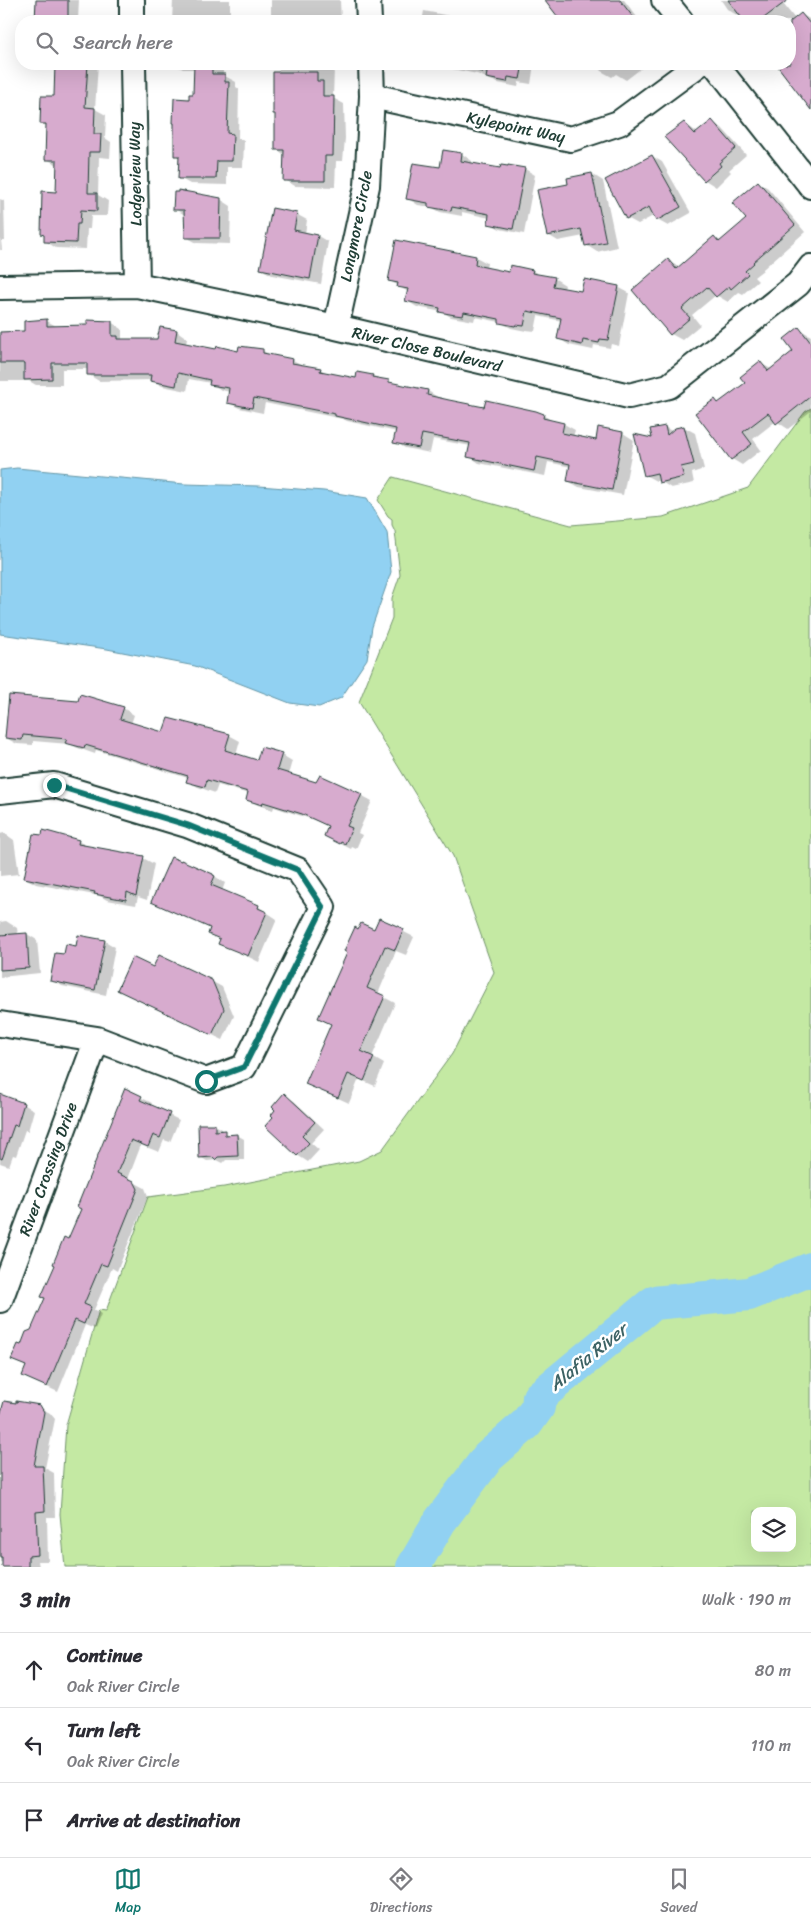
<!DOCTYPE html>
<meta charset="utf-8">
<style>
:root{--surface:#fff;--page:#f7f7f7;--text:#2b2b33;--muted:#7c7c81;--line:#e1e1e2;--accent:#0f766e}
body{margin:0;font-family:Sriracha,sans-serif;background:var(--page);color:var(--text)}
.controls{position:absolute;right:15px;bottom:15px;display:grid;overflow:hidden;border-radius:10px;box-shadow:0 5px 20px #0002}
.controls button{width:45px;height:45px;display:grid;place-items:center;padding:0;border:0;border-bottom:1px solid var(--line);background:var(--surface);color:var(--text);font:25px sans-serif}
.stop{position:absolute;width:15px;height:15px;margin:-11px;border:4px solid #0f766e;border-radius:50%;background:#fff}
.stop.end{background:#0f766e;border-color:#fff;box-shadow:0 1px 5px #0008}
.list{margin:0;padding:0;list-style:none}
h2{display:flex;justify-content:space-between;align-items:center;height:65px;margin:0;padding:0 20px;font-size:21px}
h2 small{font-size:16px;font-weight:400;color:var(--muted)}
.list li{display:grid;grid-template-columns:32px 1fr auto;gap:15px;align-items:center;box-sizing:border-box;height:75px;padding:0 20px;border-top:1px solid var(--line)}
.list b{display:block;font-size:19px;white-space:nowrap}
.list p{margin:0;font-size:16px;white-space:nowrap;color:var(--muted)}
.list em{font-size:16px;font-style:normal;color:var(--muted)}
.icon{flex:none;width:28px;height:28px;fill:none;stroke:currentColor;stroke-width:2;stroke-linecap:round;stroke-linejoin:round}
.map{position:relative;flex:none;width:811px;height:1567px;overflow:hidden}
.search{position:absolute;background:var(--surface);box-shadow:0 5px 20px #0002;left:15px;right:15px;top:15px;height:55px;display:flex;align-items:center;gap:12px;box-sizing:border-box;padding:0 18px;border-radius:20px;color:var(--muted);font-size:19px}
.sheet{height:290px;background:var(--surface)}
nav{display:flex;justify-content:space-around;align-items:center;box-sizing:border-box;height:70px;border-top:1px solid var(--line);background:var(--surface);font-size:14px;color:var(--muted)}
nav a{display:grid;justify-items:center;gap:2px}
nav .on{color:var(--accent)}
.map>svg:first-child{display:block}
.green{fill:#c4e9a3;stroke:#72936c;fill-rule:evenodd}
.water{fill:#91d1f2;stroke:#6396a6}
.shadow{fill:#0003}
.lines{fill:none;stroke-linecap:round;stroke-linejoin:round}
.river{stroke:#91d1f2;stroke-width:34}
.building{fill:#d7abce;stroke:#1f3d34}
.minor-casing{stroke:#1f3d34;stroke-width:28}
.minor{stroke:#fff;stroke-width:24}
.route{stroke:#0f766e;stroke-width:6}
.labels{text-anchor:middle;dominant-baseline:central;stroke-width:5;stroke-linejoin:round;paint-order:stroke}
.street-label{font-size:16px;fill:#1f3d34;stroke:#fff}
.water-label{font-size:18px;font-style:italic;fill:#3c6264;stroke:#fff}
</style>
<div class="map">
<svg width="811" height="1567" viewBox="0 0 811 1567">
<rect width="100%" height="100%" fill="#fff"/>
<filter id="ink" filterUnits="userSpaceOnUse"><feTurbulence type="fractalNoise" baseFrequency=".02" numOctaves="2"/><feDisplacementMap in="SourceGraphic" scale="10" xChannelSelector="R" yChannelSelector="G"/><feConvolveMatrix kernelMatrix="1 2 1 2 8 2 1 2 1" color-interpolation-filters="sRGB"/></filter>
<g filter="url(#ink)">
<path class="green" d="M811 408V1567H65L60 1514 66 1425 99 1310 106 1311 148 1197 224 1187 359 1161 382 1150 452 1054 494 972 453 856 359 702 392 618V598L400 575 395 531 392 525V519L388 516 378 500 393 477 571 525 663 517 748 488 805 412ZM755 1511H792V1548H755Z"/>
<path class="water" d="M17 468 184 484 259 486 324 491 367 498 387 532 391 572 372 627 367 659 341 698 319 707 290 703 195 666 107 649 0 634V470Z"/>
<path class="shadow" d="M37 0H79L78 20 95 21H37Z
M173 0H230V20L233 21H172Z
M271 0H340L341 21H271Z
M549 0H624L640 21H563L548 1Z
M721 0H780L795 19 801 14 811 20V107L779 65 776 67 770 64H790V21H746L727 9Z
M424 11 455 17 463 21H422Z
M51 64H98L95 109 106 115 105 138 111 142 110 158 99 157 98 195 108 201 107 216H91L90 229H87L86 249 56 248 45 241 57 193 58 165 46 159 47 126 41 123 55 98 56 71 51 67Z
M173 64H223V75L236 82V87L239 89 238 138 244 141 243 167H227V185L190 184 179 178 180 158 175 155 191 100 194 95 195 69H183Z
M279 64H336V68H334L333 98 344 104 345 138 343 161H336L335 187 295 186 285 180V155L276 149Z
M437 64H534L531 84 519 82 518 87 498 83 477 74 442 67Z
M596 64H647L626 80 616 74 612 77 601 71Z
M712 122 722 128 746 155 729 170 731 172 716 187 705 180 666 138 684 123 698 133Z
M462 154 472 161V164L501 170 525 169 535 175 524 234 500 229 489 223 490 218 462 212V216L440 212 431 207 418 205 407 198 441 168Z
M652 156 662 162 691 213 668 226 657 220 655 215 638 224 627 218Z
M592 174 603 181 617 247 597 252 586 245 584 236 558 241 548 235 569 185Z
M758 182 768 188 805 232 763 269V270L754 277 758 281 743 294 739 292 728 302 716 295 692 315 700 325 682 340 671 334 668 261 679 267 714 238 721 241 747 219Z
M179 193 220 199 231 206 230 244 197 243 186 237 185 215 175 209Z
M0 199 4 201 5 241H1L2 250H0Z
M296 214 307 220 305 234 318 236 328 242 321 284 272 275 261 269Z
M397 241 476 257 487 263 486 269 510 273 533 271 541 276 554 278 565 285 564 289 582 293 618 287 629 293 619 346 611 344 610 348 594 345 593 350 569 345 558 338 562 321 538 316 535 331 526 330V331L511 328 500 322 475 317 474 321 451 317 442 312 417 307 407 301 408 292 389 280Z
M31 321H47L58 327 88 326 111 322 122 329V341L158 340 177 331 187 338 186 344 217 350 239 352 263 351 272 356 293 360 304 366 320 369 329 374 357 380 373 376 393 384 428 391 439 398 438 399 485 409 543 415 554 422 564 424 575 430 573 437 597 441 599 429 623 433 634 440 623 495 579 487 568 481 571 467 548 462 545 476 479 463 469 456 471 446 433 439 430 453 405 448 395 442 397 432 347 421 343 419 265 403 263 413 239 408 228 402 230 392 221 390 211 383 189 379 187 391 162 386 151 380 99 381 89 375V369H62V385H36L29 381H0V333L25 332Z
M799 329 811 336V411L788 429 776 421 753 439 761 450 742 465 732 459 715 401 720 403 746 383 760 363 771 369 795 352Z
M665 427 673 432 684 427 695 433 704 469 692 473 694 483 671 488 660 481H656L645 475 653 439Z
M123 708 134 715 131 724 164 734 229 735 240 741 236 755 258 761 262 749 282 755 292 761 288 775 361 795 372 801 358 833 362 835 356 849 352 847 351 849 325 836 329 826 314 820 274 807 273 810 258 805 247 799 249 794 218 785 215 793 198 787 187 781 188 778 96 750 95 754 78 748 69 744 33 741V745L17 744 6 738Z
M4 833 14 840 19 874 0 876V834Z
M78 841 89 847 143 858 154 864 147 900 138 897 136 905 107 900 100 896 36 884 25 878Z
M213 875 225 883 222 891 259 907 277 919 259 962 220 943 221 940 209 933 211 928 153 902Z
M380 920 414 937 406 955 396 951 378 994 395 1003 372 1057 384 1064 375 1086 359 1079 349 1103 307 1084Z
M6 921 17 928 18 935 27 934 37 940 40 973 0 977V922Z
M105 941 115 947 106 995 62 986 51 980 65 956 77 948Z
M154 969 211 981 222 987 234 1016 223 1040 118 990Z
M126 1090 152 1103 150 1106 179 1120 170 1142 164 1140 159 1152 141 1145 128 1179 145 1188 148 1196 117 1271 112 1268 94 1310 101 1314 95 1329 85 1325 58 1392 24 1376 27 1367 12 1360 32 1331 82 1208Z
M0 1095 23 1104 34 1110 28 1131 25 1130 16 1156 13 1155 9 1166 0 1163Z
M284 1095 294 1101 324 1129 311 1143 319 1150 308 1162 297 1155 275 1117Z
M215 1125 222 1129V1132L232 1136 237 1135 244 1139V1160H226L223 1163 217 1160 207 1161 200 1157Z
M39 1407 50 1413 55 1419 45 1468 54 1473 55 1517H47L48 1561H38L39 1567H3V1562H0V1417Z"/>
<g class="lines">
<path class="river" d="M413 1567 440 1521 488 1457 526 1424 538 1407 539 1397 653 1303 749 1294 811 1269"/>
</g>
<path class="building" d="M36 0H68V21H35Z
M545 0H620L636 21H561Z
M728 0H788L760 21H744Z
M801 13 811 25V110L776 64H790V22Z
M55 64H88L85 107 95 108 94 134H101L100 152H89L88 193H97V211L81 210 80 224H77L76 243 44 242V235L41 234 42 191 56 192 57 160H45L46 124H40L41 96H54Z
M194 64H212V74H225V82H229L227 133 233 134 232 161H217L216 179H178L179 156H174V123H173L174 98 189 99V94H193Z
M479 64H523L520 79 508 77 507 82 486 78 487 73 478 71Z
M273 72H317V81H323V96H334L333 156H325V181H283L284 150H275V114H273Z
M712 120 736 148 719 163 721 166 704 181 664 137 684 122 695 134Z
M443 150 462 153 461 161 500 168 501 165 508 166V165L525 168 513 229 488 224 489 214 452 207 451 211 428 207V203L406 199 413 163 440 167Z
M652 155 681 207 656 221 649 207 626 219 605 180Z
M592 173 606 242 585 246 581 229 547 236 537 190 568 184 567 178Z
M758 181 795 225 753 262 754 263 745 271 748 274 731 289 729 286 716 297 707 287 682 309 690 318 670 335 632 290 668 259 676 269 714 236 719 242 746 219 732 203Z
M178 190 221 198 220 238H185L184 210H173L174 192H178Z
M272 208 297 213 294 230 318 235 310 279 260 269Z
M396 240 476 256 475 265 509 272 510 265 533 270 532 273 555 277 553 286 581 291 584 279 619 286 608 340 600 339 599 343 583 340 582 345 557 339 561 318 527 311 524 326 516 325 515 326 499 323V319L464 312 463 316 455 315 439 312 440 308 405 301 408 289 397 287 398 283 388 281Z
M47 319V326L87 325V320L112 321V336H118V339H157L160 327 177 330 175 341 216 349 217 346 238 351 239 346 263 349V353L293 359 292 363 321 368 320 371 356 378 357 372 373 375 372 377 389 380V382L428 390 427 395 449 400 484 407 486 400 536 411 544 414 543 418 564 423 562 433 596 440 598 427 623 432 612 490 567 481 570 464 537 457 534 471 467 457 470 443 422 434 419 448 393 443 396 429 335 416V414L254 398 252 408 227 403 229 388 209 385 210 380 178 373 176 386 150 381 151 375H87V363H52V379L24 380V363H0V332L24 331V321Z
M799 327 811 343V396L776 424 768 413 743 432 752 444 731 460 695 413 715 399 718 403 745 383 740 377 760 361 768 371 793 351 784 339Z
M665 426 667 435 675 428 684 426 694 464 681 467 684 477 659 483 657 473 644 476 634 434 652 438 650 429Z
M80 694 124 707 120 719 163 732 168 718 230 734 225 750 257 760 261 747 282 753 277 770 316 782 320 775 362 794 347 826 352 828 345 844 341 842 340 844 324 836 328 826 302 814 263 802 262 805 246 800 248 792 207 780 205 787 186 782 188 776 85 745 84 748 65 743 67 739 23 735 22 740 5 738 9 695 78 701Z
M43 830 79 840 78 844 144 856 136 896 127 892 126 900 94 894 95 892 24 878 33 834 42 835Z
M171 857 181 861V860L213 874V875L215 876 211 885 259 905 258 908 267 912 248 956 218 944 220 939 208 934 210 928 151 902Z
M379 918 404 929 395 950 385 946 367 988 385 996 361 1051 374 1057 364 1081 348 1074 338 1098 305 1084 331 1024 318 1018 347 953 344 951 355 927 358 929 361 923 374 929Z
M27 933 29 968 0 970V935Z
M78 935 105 940 95 990 50 981 55 953 64 954 66 944 76 946Z
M159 955 212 980 224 1009 212 1035 117 990 132 957 153 967Z
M125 1088 142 1096 140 1100 170 1113 160 1138 153 1135 148 1147 131 1140 117 1173 134 1181 138 1189 107 1266 101 1264 84 1304 91 1307 84 1324 75 1320 47 1387 22 1376 26 1366 11 1360 18 1344 21 1345 26 1332 31 1330 45 1298 41 1297 55 1265 53 1264 64 1237 68 1239 81 1209 77 1207Z
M284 1093 315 1122 302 1136 309 1143 297 1156 265 1126 273 1117 271 1115 275 1110 272 1107Z
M0 1094 24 1103 17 1126 14 1125 2 1159 0 1158Z
M198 1124H215V1131L225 1130V1135L237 1134 238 1156 218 1157 215 1160 212 1157 199 1158Z
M4 1401 16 1403V1401L40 1405 44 1412 34 1466H43L45 1511 36 1512 38 1555 28 1556V1567H2V1557H0V1416Z"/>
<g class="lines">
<g class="minor-casing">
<path id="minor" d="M132 0V21
M368 0 369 21
M664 0 681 21
M133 64 137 285
M715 64 811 186
M372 96 571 139 619 123 699 64
M0 287 137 285 336 327 629 396 669 386 798 284 811 267
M336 327 367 186 372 96 371 64
M0 791 54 785 187 825 298 870 323 907 244 1067 206 1081 97 1039 0 1024
M0 1300 97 1039"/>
</g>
<use href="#minor" class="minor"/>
</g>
</g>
<g class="lines" filter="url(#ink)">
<path class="route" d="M54 785 187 825 298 870 323 908 244 1067 206 1081"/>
</g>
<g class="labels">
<g class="street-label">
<text transform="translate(516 127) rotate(12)">Kylepoint Way</text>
<text transform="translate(135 174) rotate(-91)">Lodgeview Way</text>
<text transform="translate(356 226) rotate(-79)">Longmore Circle</text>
<text transform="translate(427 349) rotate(13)">River Close Boulevard</text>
<text transform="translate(48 1169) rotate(-70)">River Crossing Drive</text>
</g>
<g class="water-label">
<text transform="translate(588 1357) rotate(-39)">Alafia River</text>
</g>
</g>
</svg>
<div class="controls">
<button><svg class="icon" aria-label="layers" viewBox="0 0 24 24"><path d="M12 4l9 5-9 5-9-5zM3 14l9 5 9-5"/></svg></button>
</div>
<div class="stop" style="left:206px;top:1081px"></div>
<div class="stop end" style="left:54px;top:785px"></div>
<div class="search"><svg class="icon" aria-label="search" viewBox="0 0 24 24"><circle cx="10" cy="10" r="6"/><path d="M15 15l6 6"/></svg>Search here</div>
</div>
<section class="sheet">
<h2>3 min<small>Walk · 190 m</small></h2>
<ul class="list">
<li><svg class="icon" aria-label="ahead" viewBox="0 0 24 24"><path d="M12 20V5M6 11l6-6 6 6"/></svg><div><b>Continue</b><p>Oak River Circle</p></div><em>80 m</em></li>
<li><svg class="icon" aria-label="left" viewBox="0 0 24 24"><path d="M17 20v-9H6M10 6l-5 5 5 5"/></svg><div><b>Turn left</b><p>Oak River Circle</p></div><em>110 m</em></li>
<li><svg class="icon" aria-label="arrive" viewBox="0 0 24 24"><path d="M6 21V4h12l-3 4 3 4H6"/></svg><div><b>Arrive at destination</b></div></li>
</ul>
</section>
<nav>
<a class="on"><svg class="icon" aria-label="map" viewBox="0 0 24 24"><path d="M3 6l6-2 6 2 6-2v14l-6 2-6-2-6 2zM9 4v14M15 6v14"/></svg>Map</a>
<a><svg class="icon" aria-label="directions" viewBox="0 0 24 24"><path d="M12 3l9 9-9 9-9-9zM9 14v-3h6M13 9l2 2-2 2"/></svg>Directions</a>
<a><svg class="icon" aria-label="saved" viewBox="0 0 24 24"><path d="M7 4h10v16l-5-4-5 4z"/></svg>Saved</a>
</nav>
